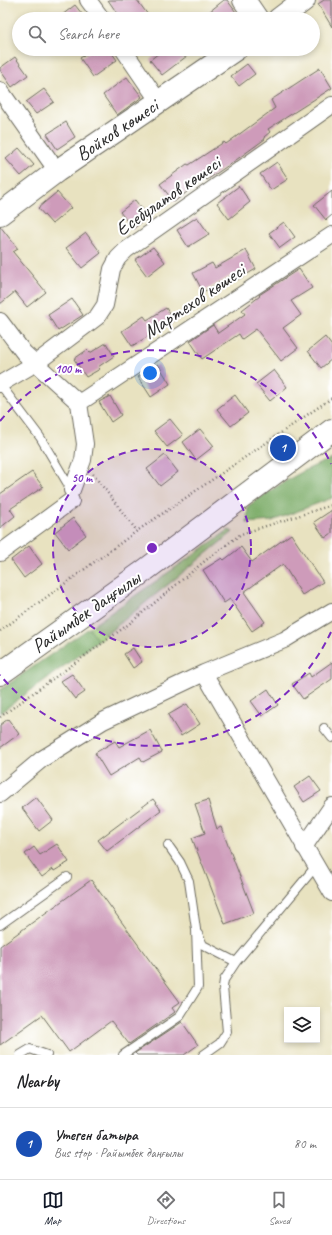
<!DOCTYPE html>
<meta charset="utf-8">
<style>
:root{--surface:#fff;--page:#f6f6f6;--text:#202124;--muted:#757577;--line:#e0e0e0;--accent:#111827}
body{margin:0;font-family:Caveat,sans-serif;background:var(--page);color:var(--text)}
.controls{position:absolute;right:12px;bottom:12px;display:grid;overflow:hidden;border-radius:0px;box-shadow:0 2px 6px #0003}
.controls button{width:36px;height:36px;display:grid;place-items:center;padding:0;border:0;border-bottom:1px solid var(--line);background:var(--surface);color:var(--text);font:20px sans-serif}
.you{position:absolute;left:150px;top:373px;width:14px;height:14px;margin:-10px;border:3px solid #fff;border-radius:50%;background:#1a73e8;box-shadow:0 0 0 6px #1a73e833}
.badge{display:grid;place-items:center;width:26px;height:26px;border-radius:50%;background:var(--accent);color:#fff;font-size:13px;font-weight:700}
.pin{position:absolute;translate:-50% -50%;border:2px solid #fff;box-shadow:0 1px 4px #0006}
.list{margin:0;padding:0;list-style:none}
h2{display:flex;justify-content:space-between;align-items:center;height:52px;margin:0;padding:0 16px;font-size:17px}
h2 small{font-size:13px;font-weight:400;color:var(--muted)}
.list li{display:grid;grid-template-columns:26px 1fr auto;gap:12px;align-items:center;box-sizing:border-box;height:72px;padding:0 16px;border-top:1px solid var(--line)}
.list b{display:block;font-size:15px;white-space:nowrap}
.list p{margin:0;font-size:13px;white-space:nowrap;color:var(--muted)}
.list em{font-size:13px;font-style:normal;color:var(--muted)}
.icon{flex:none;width:22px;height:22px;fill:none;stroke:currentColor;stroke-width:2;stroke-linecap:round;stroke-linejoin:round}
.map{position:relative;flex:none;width:332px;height:1055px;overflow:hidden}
.search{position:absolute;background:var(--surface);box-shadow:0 2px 6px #0003;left:12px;right:12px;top:12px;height:44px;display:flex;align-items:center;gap:10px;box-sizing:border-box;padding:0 14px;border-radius:22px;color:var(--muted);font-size:15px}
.sheet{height:124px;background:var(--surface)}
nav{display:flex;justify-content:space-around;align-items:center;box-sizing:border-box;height:56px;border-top:1px solid var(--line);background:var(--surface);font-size:11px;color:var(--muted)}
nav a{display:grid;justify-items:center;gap:2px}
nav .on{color:var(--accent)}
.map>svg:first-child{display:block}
.green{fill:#99c674;stroke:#627850}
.forest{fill:#7aab66;stroke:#526b48}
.building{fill:#ce9bba}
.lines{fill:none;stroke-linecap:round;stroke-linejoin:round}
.lane-casing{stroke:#6d6b5f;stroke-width:10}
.street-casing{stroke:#6d6b5f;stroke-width:18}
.secondary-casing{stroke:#6d6b5f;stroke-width:24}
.primary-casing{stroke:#6d6b5f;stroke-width:24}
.path{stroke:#6d6b5f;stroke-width:2.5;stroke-dasharray:1 3;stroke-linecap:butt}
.lane{stroke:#fff;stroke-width:8}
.street{stroke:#fff;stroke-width:16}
.secondary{stroke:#fff;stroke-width:22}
.primary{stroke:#fff;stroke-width:22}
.ring{fill:none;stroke:#7b2cbf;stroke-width:2;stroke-dasharray:7 5}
.labels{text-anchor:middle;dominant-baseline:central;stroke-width:4;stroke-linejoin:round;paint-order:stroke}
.street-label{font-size:20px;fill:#2b2b2b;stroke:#fff}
.centre{fill:#7b2cbf;stroke:#fff;stroke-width:2}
.ring-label{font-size:12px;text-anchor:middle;font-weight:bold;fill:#7b2cbf;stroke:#fff;stroke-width:4;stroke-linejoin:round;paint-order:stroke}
</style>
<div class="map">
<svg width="332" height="1055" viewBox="0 0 332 1055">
<rect width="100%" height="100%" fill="#fff"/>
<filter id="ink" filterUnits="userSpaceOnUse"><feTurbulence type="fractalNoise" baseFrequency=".025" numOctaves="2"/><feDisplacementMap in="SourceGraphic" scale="8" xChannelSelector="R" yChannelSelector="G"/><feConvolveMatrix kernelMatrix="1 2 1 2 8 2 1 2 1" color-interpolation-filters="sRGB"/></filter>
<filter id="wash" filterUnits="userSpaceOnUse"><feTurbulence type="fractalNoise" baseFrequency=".012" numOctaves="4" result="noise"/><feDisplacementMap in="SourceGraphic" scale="16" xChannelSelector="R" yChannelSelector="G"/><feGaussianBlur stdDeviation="0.9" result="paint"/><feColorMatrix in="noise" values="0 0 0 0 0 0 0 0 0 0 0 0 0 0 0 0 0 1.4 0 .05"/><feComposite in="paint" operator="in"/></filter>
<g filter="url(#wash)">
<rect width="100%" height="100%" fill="#e8e2c0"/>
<path class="green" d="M229 530 233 532 98 641 89 628Z"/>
<path class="forest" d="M332 459V498L272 521 247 523 248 506C274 488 302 469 332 459Z
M89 628 98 641 0 713V690Z"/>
<g id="blocks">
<path class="building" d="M108 0H137L151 19H121Z
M224 0H227L241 19H215L209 12Z
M324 0H332V27L318 4Z
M75 5 86 19H57Z
M94 49H109L117 60 93 77 80 58Z
M164 49H181L187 56 162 75 150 60Z
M15 57 28 75 12 87 0 70V68Z
M247 64 255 74 239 86 231 76Z
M320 68 332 88 268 129 270 132 264 137 265 139 236 160 207 180 205 178 174 202 160 184 187 164 189 165 224 142 226 144 275 108 271 100Z
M127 77 142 97 117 115 103 95Z
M44 89 54 102 36 114 26 102Z
M66 122 75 137 57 149 47 134Z
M19 148 34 165 21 176 6 159Z
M277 162 288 179 271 190 260 174Z
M239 186 250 202 229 219 217 203Z
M332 191V215L326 220 314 205Z
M57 192 71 208 52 224 38 208Z
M135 200 148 217 133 229 120 212Z
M197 217 209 234 188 247 177 230Z
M284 222 295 237 280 248 269 233Z
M0 226 18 249 13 252 46 292 27 307 15 292 0 304Z
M86 233 101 253 82 268 66 248Z
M153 247 165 262 147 276 135 260Z
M246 250 256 269 237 280 234 274 203 292 193 273 212 263 215 268Z
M299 269 312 288 291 301 301 315 283 328 298 348 281 361 256 329 242 339 239 334 202 359 190 341 213 325 218 333 245 314 242 310 260 296 259 295Z
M72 299 83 315 58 331 48 315Z
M166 308 174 321 132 346 122 331 144 316 147 320Z
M325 337 332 346V359L321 368 308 351Z
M106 343 114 356 98 367 100 369 86 377 74 359 87 350 90 353Z
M158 364 170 384 151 397 138 377Z
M274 370 287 387 270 401 256 384Z
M235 395 248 413 231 426 217 409Z
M110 396 121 415 111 422 99 402Z
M170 419 183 435 167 447 154 431Z
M200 429 214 446 196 460 183 442Z
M165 455 178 472 160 486 147 469Z
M32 472 43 487 10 509 15 516 0 528V494Z
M332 510V533L325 538 314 522Z
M73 518 86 535 68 549 55 532Z
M291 534 323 582 302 595 283 564 244 592 265 622 252 631 230 599 224 603 203 570 222 558 224 560 241 547 252 562Z
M29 546 42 564 24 578 11 560Z
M133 648 142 662 133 668 124 654Z
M332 662V679L303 699 292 684 309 673 311 677Z
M72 674 85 692 75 699 61 681Z
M268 689 278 705 262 716 251 701Z
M187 704 200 724 181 736 168 715Z
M8 719 19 734 0 748V725Z
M150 730 162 752 143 762 140 757 109 776 95 753 115 741 119 747Z
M310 776 321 791 304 802 294 787Z
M36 797 53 820 39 831 22 808Z
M153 799 161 810 107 851 98 840Z
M208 800 217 829 221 827 254 913 225 924 192 838 205 833 195 804Z
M57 844 69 862 54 871 53 869 42 877 25 854 34 847 40 855Z
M91 880 180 1002 172 1008 175 1012 129 1044 111 1021 69 1052 42 1015 0 1045V946Z
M182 1022 198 1045 184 1055H137L135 1053Z"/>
</g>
</g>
<g filter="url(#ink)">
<use href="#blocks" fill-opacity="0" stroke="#6d6b5f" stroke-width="1"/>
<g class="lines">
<g class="lane-casing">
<path id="lane" d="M0 384 40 437 72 491
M324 728 332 738
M0 925 67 877
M198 934 203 945 236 962
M20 1055 30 1049 47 1055
M123 1055 179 1017 198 987 196 929 189 881 180 862 168 845
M203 1055 220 1043 227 1032 223 987 224 980 236 962 316 866"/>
</g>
<g class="street-casing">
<path id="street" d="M88 0 102 19
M123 49 159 102
M0 90 57 171
M0 321 24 353 79 403 85 444 83 460 72 490
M0 384 36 363 97 317 105 305 112 269 118 258 126 250 332 105
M79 403 332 235
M0 553 71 501
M204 673 332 893
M0 794 42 759 103 721 204 673 284 640 332 611
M304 847 332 806"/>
</g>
<g class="secondary-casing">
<path id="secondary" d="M244 0 257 19
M279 19 304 0
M0 214 57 171 236 49"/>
</g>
<g class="primary-casing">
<path id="primary" d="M0 674 140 574 332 430"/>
</g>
<path class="path" d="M93 474 137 531
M0 631 137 531 332 398
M0 717 129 624 206 560 241 534 332 505"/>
<use href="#lane" class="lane"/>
<use href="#street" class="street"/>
<use href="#secondary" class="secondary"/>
<use href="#primary" class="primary"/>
</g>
</g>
<circle cx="152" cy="548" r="99" fill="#7b2cbf" fill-opacity=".12"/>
<g class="ring">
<circle cx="152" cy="548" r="99"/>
<path d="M331 632A198 198 0 0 1 0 675M0 421A198 198 0 0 1 331 464"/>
</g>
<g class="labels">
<g class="street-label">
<text transform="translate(117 130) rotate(-34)">Войков көшесі</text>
<text transform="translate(168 196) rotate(-35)">Есебулатов көшесі</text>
<text transform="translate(194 301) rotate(-34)">Мартехов көшесі</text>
<text transform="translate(86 612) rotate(-35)">Райымбек даңғылы</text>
</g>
</g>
<circle cx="152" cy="548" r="6" class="centre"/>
<g class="ring-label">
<text x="68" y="373">100 m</text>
<text x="82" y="482">50 m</text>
</g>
</svg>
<div class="controls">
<button><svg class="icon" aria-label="layers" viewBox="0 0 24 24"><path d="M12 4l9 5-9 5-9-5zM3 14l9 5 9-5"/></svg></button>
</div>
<div class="you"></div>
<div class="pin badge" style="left:283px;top:448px;background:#1a4fb4">1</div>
<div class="search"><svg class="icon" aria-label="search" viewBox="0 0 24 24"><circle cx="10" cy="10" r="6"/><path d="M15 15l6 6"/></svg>Search here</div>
</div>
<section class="sheet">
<h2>Nearby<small></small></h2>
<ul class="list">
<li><span class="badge" style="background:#1a4fb4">1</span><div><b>Утеген батыра</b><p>Bus stop · Райымбек даңғылы</p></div><em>80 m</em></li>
</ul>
</section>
<nav>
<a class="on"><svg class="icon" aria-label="map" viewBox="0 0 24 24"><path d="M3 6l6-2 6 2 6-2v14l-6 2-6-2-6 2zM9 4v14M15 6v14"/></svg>Map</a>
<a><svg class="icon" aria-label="directions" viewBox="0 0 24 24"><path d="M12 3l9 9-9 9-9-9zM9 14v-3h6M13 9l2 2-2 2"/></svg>Directions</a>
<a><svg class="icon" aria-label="saved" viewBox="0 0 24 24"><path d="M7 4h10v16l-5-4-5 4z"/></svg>Saved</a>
</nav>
